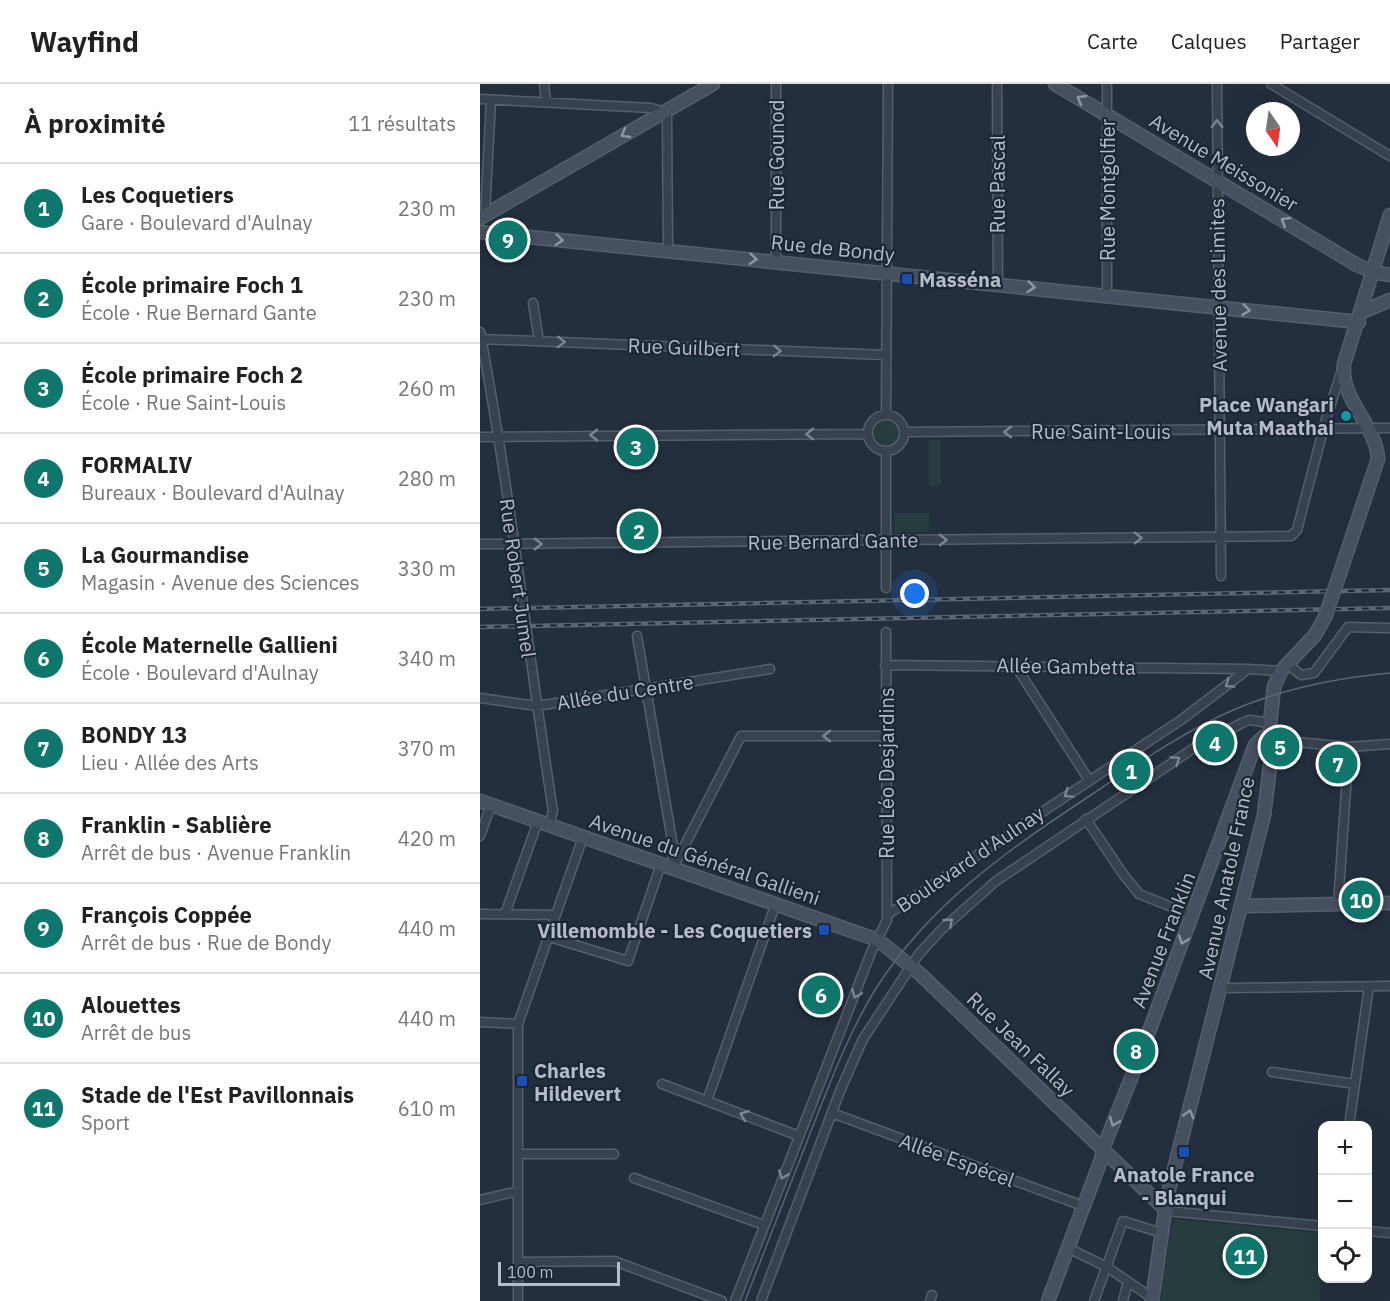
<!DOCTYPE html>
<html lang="fr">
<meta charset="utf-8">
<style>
:root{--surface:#fff;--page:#f2f2f2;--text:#202124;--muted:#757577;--line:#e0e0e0;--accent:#0f766e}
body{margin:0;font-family:"IBM Plex Sans",sans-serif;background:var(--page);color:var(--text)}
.controls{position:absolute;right:18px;bottom:18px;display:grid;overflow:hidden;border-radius:12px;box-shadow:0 6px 24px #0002}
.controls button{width:54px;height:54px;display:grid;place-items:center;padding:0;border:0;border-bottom:2px solid var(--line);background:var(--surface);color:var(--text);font:30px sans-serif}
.compass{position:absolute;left:766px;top:18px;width:54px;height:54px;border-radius:50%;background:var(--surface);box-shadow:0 6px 24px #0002;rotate:167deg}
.scale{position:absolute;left:18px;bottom:15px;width:122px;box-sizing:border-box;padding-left:6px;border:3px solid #b4bcc9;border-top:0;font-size:16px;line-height:21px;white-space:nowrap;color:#b4bcc9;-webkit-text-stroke:4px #1d2633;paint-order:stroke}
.you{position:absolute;left:435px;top:510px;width:21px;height:21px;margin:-15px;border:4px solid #fff;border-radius:50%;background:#1a73e8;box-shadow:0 0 0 9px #1a73e833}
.badge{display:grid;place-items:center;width:39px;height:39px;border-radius:50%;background:var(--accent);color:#fff;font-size:20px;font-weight:700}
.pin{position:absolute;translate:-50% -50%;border:3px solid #fff;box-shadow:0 2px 6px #0006}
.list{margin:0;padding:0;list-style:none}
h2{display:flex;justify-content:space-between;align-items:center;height:78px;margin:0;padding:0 24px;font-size:26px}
h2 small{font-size:20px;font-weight:400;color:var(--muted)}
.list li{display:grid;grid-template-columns:39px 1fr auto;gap:18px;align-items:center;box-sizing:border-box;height:90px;padding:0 24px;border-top:2px solid var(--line)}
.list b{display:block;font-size:22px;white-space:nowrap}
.list p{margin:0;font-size:20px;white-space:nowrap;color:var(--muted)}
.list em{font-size:20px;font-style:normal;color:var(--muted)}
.icon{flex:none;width:33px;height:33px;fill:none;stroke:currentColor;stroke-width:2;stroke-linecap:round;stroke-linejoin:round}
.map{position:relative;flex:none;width:910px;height:1217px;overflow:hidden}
header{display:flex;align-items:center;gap:36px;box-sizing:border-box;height:84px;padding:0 30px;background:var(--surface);border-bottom:2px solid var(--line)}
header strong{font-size:28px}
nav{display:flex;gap:33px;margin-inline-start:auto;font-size:21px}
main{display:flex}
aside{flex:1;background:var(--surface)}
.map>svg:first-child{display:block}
.green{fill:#263c3f}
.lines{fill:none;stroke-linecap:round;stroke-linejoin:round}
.street-casing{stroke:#565f6c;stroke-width:11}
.secondary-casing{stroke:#565f6c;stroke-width:15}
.street{stroke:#38414e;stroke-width:8}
.secondary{stroke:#465061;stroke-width:12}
.tram{stroke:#5a6575;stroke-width:1.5}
.rail-casing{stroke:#5a6575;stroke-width:4.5}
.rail{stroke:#1d2633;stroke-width:2;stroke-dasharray:7;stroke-linecap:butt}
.secondary-bridge-casing{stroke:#565f6c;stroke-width:15;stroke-linecap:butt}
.secondary-bridge{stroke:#465061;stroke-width:12}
.oneway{stroke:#8e96a5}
.oneway2{stroke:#7c8592}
.transit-dot{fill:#1a4fb4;stroke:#1d2633;stroke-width:2}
.culture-dot{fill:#0f9aa8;stroke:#1d2633;stroke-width:2}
.labels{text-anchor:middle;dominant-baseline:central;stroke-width:4.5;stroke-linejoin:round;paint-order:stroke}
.street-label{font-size:20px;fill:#b4bcc9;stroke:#1d2633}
.poi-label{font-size:20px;font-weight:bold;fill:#b4bcc9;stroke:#1d2633;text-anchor:start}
</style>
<header>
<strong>Wayfind</strong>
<nav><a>Carte</a><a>Calques</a><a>Partager</a></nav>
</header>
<main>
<aside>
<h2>À proximité<small>11 résultats</small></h2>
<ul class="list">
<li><span class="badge">1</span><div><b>Les Coquetiers</b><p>Gare · Boulevard d'Aulnay</p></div><em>230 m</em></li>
<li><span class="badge">2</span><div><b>École primaire Foch 1</b><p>École · Rue Bernard Gante</p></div><em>230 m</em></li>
<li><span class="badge">3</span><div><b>École primaire Foch 2</b><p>École · Rue Saint-Louis</p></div><em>260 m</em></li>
<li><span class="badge">4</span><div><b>FORMALIV</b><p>Bureaux · Boulevard d'Aulnay</p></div><em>280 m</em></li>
<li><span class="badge">5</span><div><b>La Gourmandise</b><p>Magasin · Avenue des Sciences</p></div><em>330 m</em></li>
<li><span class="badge">6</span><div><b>École Maternelle Gallieni</b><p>École · Boulevard d'Aulnay</p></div><em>340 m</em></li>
<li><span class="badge">7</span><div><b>BONDY 13</b><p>Lieu · Allée des Arts</p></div><em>370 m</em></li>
<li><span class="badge">8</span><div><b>Franklin - Sablière</b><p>Arrêt de bus · Avenue Franklin</p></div><em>420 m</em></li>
<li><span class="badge">9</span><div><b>François Coppée</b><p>Arrêt de bus · Rue de Bondy</p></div><em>440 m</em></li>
<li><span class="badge">10</span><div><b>Alouettes</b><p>Arrêt de bus</p></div><em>440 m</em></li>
<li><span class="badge">11</span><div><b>Stade de l'Est Pavillonnais</b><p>Sport</p></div><em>610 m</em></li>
</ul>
</aside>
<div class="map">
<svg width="910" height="1217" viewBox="0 0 910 1217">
<rect width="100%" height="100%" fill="#242f3e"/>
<path class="green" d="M394 349a12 12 0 1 1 24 0a12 12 0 1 1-24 0Z
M449 356H461V402H449Z
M414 429H449V448L415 449Z
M695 1135 842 1149 840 1217H680L692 1139Z"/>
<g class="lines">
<g class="street-casing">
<path id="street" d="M64 0 66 18
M296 0V177
M517 0 518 200
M627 0V211
M737 0 741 492
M791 0 910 72
M0 15 171 24 184 28 187 32 188 168
M5 130 11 16
M53 219 59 257
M0 248C30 407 48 567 73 727L69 741
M1 255 406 271
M406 331 408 0
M388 349a18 18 0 1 1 36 0a18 18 0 1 1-36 0Z
M424 348 910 344
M0 353 388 350
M0 460 811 452 817 446 846 335 862 286
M406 504V367
M157 552 193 762V780
M808 580 821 591 834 589 868 543 910 544
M405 581 768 585
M535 581 609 696
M0 614 57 622 290 585
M790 653 796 656 869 663 910 660
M606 735 643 790 659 810 712 831
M0 752 11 721
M193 784 261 652H406
M296 819 227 1017 319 1052
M858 820 869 663
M0 830 76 831
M25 830 58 737
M407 831 701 636 768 585 801 587
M69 853 148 877 181 780
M742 904 910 902
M0 938 38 940
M792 988 875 1000
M182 1000 227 1017
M352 1029 603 1122
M869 1042 889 902
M38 1070H134
M154 1094 284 1141
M0 1116 38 1107
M687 1127 842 1142
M888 1147 910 1149
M588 1164 627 1183 672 1214
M38 1178 134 1177 242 1217
M38 1217V940L103 753
M255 1217 392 866 407 836 406 548
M281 1217 360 1007 383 955 439 870 461 846 516 797 714 664 762 639 769 636 790 639
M450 1217 452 1211
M614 1217 643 1137 682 1149
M643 1217 648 1197"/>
</g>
<g class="secondary-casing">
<path id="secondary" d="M575 0 877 181 893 188 910 191
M0 134 233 0
M0 148 879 238
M882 228 910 216
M856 501 898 375C896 340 860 316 864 280L910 131
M0 717 398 856 439 889 687 1127
M762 822 910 819
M568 1217 621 1076 624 1062 658 977 775 661 783 653H790
M672 1217 687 1113 784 731 792 666 790 639 794 603 801 587 835 551 845 533"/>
</g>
<use href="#street" class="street"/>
<use href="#secondary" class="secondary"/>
<path class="tram" d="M265 1217C287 1160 309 1103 331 1047 350 999 368 950 395 906 449 820 528 766 611 711 656 681 701 649 751 627 801 605 856 594 910 589"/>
<g class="rail-casing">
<path id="rail" d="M0 525 910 506
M0 543 910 524"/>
</g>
<use href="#rail" class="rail"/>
<g class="secondary-bridge-casing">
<path id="secondary-bridge" d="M845 533 856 501"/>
</g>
<use href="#secondary-bridge" class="secondary-bridge"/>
</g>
<defs><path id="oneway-chevron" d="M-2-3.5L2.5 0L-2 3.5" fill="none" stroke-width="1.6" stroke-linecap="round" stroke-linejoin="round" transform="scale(1.5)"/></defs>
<g class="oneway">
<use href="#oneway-chevron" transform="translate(601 15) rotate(-150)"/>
<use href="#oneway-chevron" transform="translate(145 50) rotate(150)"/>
<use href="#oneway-chevron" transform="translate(805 137) rotate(-149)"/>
<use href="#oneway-chevron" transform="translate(79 156) rotate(6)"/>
<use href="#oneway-chevron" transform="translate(273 175) rotate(5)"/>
<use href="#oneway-chevron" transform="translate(551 203) rotate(6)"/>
<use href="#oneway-chevron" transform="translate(766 226) rotate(6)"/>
<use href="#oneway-chevron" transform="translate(703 856) rotate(110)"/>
<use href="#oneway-chevron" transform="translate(709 1030) rotate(-75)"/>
<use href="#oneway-chevron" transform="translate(634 1038) rotate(112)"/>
</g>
<g class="oneway2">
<use href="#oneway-chevron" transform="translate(737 40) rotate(-90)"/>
<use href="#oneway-chevron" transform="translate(81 258) rotate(2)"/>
<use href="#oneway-chevron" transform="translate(297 267) rotate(2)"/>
<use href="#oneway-chevron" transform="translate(528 348) rotate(180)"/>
<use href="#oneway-chevron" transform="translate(330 350) rotate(180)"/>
<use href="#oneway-chevron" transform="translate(114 351) rotate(180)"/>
<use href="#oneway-chevron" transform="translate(658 454) rotate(-1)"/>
<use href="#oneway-chevron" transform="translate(463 456) rotate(-1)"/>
<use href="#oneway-chevron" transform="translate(58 460) rotate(1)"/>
<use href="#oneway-chevron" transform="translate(749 600) rotate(145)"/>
<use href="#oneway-chevron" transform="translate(347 652) rotate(-180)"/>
<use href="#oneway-chevron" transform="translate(696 676) rotate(-34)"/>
<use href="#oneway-chevron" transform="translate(588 710) rotate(146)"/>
<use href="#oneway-chevron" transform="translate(469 838) rotate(-42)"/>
<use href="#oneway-chevron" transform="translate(376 910) rotate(112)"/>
<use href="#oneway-chevron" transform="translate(264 1031) rotate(-159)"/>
<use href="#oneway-chevron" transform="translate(303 1091) rotate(111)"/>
</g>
<g class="transit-dot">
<rect x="421" y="189" width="12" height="12" rx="3"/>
<rect x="338" y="840" width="12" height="12" rx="3"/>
<rect x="36" y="991" width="12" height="12" rx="3"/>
<rect x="698" y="1062" width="12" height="12" rx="3"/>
</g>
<circle class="culture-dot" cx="866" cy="332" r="6"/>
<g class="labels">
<g class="street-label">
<text transform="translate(296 71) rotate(-90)">Rue Gounod</text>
<text transform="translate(744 78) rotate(31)">Avenue Meissonier</text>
<text transform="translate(517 100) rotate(-90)">Rue Pascal</text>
<text transform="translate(627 106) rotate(-90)">Rue Montgolfier</text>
<text transform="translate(353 164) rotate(6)">Rue de Bondy</text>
<text transform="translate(738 201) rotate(-91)">Avenue des Limites</text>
<text transform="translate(204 263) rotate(2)">Rue Guilbert</text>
<text x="621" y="347">Rue Saint-Louis</text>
<text transform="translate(353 457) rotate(-1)">Rue Bernard Gante</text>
<text transform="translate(38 494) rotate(82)">Rue Robert Jumel</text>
<text transform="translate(586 582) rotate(1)">Allée Gambetta</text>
<text transform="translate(145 608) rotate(-9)">Allée du Centre</text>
<text transform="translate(406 689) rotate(-90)">Rue Léo Desjardins</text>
<text transform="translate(225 775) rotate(19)">Avenue du Général Gallieni</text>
<text transform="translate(490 775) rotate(-34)">Boulevard d'Aulnay</text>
<text transform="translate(746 794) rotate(-78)">Avenue Anatole France</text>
<text transform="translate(683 856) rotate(-69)">Avenue Franklin</text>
<text transform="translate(541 960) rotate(44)">Rue Jean Fallay</text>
<text transform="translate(477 1076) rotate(20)">Allée Espécel</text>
</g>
<g class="poi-label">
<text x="439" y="195">Masséna</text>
<text x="854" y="320" text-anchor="end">Place Wangari<tspan x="854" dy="23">Muta Maathai</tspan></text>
<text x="332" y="846" text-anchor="end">Villemomble - Les Coquetiers</text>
<text x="54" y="986">Charles<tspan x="54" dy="23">Hildevert</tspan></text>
<text x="704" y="1090" text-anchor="middle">Anatole France<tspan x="704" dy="23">- Blanqui</tspan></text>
</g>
</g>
</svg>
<div class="controls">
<button>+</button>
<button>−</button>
<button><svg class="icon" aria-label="locate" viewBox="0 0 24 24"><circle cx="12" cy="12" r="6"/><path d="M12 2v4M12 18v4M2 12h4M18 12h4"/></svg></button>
</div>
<svg class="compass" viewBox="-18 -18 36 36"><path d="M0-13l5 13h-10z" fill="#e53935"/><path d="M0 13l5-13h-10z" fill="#757577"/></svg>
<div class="scale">100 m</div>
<div class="you"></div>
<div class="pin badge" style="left:651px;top:687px">1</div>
<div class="pin badge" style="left:159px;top:447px">2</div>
<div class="pin badge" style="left:156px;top:363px">3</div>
<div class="pin badge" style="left:735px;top:659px">4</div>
<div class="pin badge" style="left:800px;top:663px">5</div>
<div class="pin badge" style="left:341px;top:911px">6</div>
<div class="pin badge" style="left:858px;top:680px">7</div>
<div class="pin badge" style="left:656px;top:967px">8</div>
<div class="pin badge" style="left:28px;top:156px">9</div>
<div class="pin badge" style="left:881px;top:816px">10</div>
<div class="pin badge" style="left:765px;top:1172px">11</div>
</div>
</main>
